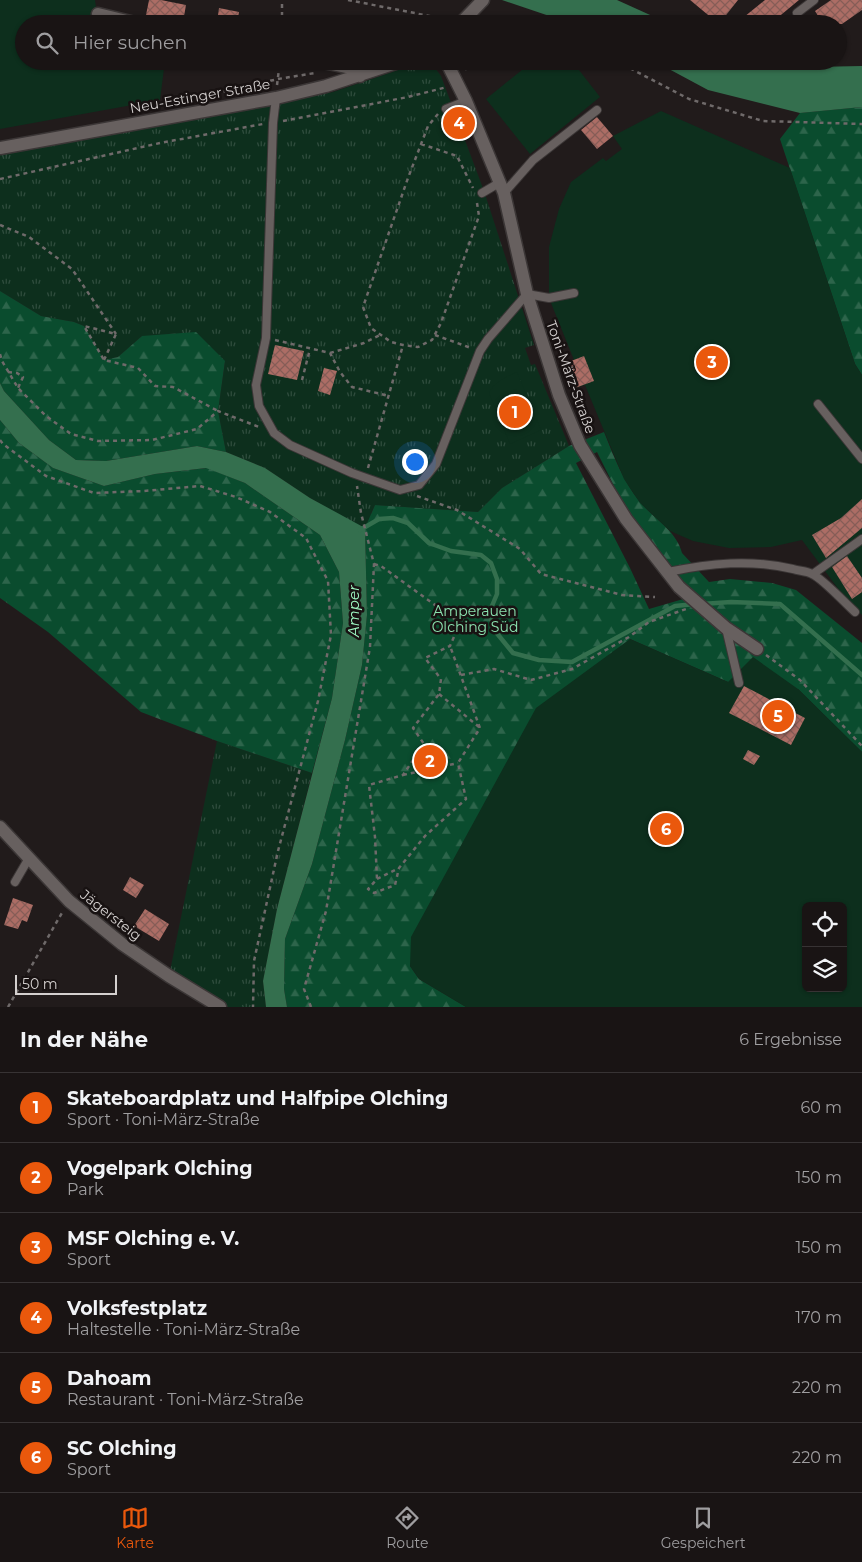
<!DOCTYPE html>
<html lang="de">
<meta charset="utf-8">
<style>
:root{--surface:#191414;--page:#262122;--text:#f1f3f6;--muted:#9f9ea0;--line:#373334;--accent:#ea580c}
body{margin:0;font-family:Montserrat,sans-serif;background:var(--page);color:var(--text)}
.controls{position:absolute;right:15px;bottom:15px;display:grid;overflow:hidden;border-radius:8px;box-shadow:0 1px 4px #0004}
.controls button{width:45px;height:45px;display:grid;place-items:center;padding:0;border:0;border-bottom:1px solid var(--line);background:var(--surface);color:var(--text);font:25px sans-serif}
.scale{position:absolute;left:15px;bottom:12px;width:102px;box-sizing:border-box;padding-left:5px;border:2px solid #d4d0cf;border-top:0;font-size:14px;line-height:18px;white-space:nowrap;color:#d4d0cf;-webkit-text-stroke:4px #181212;paint-order:stroke}
.you{position:absolute;left:414px;top:461px;width:18px;height:18px;margin:-12px;border:4px solid #fff;border-radius:50%;background:#1a73e8;box-shadow:0 0 0 8px #1a73e833}
.badge{display:grid;place-items:center;width:32px;height:32px;border-radius:50%;background:var(--accent);color:#fff;font-size:16px;font-weight:700}
.pin{position:absolute;translate:-50% -50%;border:2px solid #fff;box-shadow:0 1px 5px #0006}
.list{margin:0;padding:0;list-style:none}
h2{display:flex;justify-content:space-between;align-items:center;height:65px;margin:0;padding:0 20px;font-size:21px}
h2 small{font-size:16px;font-weight:400;color:var(--muted)}
.list li{display:grid;grid-template-columns:32px 1fr auto;gap:15px;align-items:center;box-sizing:border-box;height:70px;padding:0 20px;border-top:1px solid var(--line)}
.list b{display:block;font-size:19px;white-space:nowrap}
.list p{margin:0;font-size:16px;white-space:nowrap;color:var(--muted)}
.list em{font-size:16px;font-style:normal;color:var(--muted)}
.icon{flex:none;width:28px;height:28px;fill:none;stroke:currentColor;stroke-width:2;stroke-linecap:round;stroke-linejoin:round}
.map{position:relative;flex:none;width:862px;height:1007px;overflow:hidden}
.search{position:absolute;background:var(--surface);box-shadow:0 1px 4px #0004;left:15px;right:15px;top:15px;height:55px;display:flex;align-items:center;gap:12px;box-sizing:border-box;padding:0 18px;border-radius:28px;color:var(--muted);font-size:19px}
.sheet{height:485px;background:var(--surface)}
nav{display:flex;justify-content:space-around;align-items:center;box-sizing:border-box;height:70px;border-top:1px solid var(--line);background:var(--surface);font-size:14px;color:var(--muted)}
nav a{display:grid;justify-items:center;gap:2px}
nav .on{color:var(--accent)}
.map>svg:first-child{display:block}
.grass{fill:url(#grass-tufts)}
.forest{fill:url(#forest-firs);fill-rule:evenodd}
.pitch{fill:#0d2f1d;fill-rule:evenodd}
.water{fill:#346f4e}
.lines{fill:none;stroke-linecap:round;stroke-linejoin:round}
.stream{stroke:#346f4e;stroke-width:4.5}
.building{fill:url(#building-cross-hatch)}
.lane-casing{stroke:#3b3636;stroke-width:10}
.street-casing{stroke:#3b3636;stroke-width:15}
.path{stroke:#6f6a6a;stroke-width:2.5;stroke-dasharray:4 4;stroke-linecap:butt}
.lane{stroke:#67605f;stroke-width:8}
.street{stroke:#67605f;stroke-width:12}
.labels{text-anchor:middle;dominant-baseline:central;stroke-width:5;stroke-linejoin:round;paint-order:stroke}
.street-label{font-size:14px;fill:#d4d0cf;stroke:#181212}
.park-label{font-size:14px;fill:#8ce3b0;stroke:#181212}
.water-label{font-size:15px;font-style:italic;fill:#9ef7c2;stroke:#181212}
</style>
<div class="map">
<svg width="862" height="1007" viewBox="0 0 862 1007">
<defs>
<pattern id="grass-tufts" width="24" height="20" patternUnits="userSpaceOnUse" patternTransform="scale(1.25)"><rect width="24" height="20" fill="#0d2f1d"/><path d="M3 7l-1-3M5 7V3M7 7l1-3M15 17l-1-3M17 17v-4M19 17l1-3" fill="none" stroke="#2f4c3d"/></pattern>
<pattern id="forest-firs" width="22" height="20" patternUnits="userSpaceOnUse" patternTransform="scale(1.25)"><rect width="22" height="20" fill="#0a4c2e"/><path d="M5 1l3.5 6h-7zM16 11l3.5 6h-7z" fill="#2d654b"/></pattern>
<pattern id="building-cross-hatch" width="8" height="8" patternUnits="userSpaceOnUse" patternTransform="scale(1.25)"><rect width="8" height="8" fill="#ac6d65"/><path d="M0 0l8 8M0 8l8-8" fill="none" stroke="#865d57"/></pattern>
</defs>
<rect width="100%" height="100%" fill="#211b1b"/>
<path class="grass" d="M425 61H430L441 76 484 191 534 345 525 348 531 365 535 364 569 446 502 488 478 512 375 505 371 513 372 533 310 498 265 468 226 452 218 411 225 362 142 336 118 357 104 360 84 326 74 322 41 316 0 291V153L254 108 333 92Z
M217 741 312 773 277 909 263 981 266 1007H220L169 976Z"/>
<path class="forest" d="M862 107V375L855 364 780 139 800 113Z
M0 291 41 316 74 322 84 326 104 360 118 357 142 336 196 332 225 361 218 411 226 452 197 446 106 461 76 460 49 440 4 391 0 383Z
M0 420 19 443 53 468 104 486 155 474 207 468 245 483 320 535 339 572 343 623 332 698 312 773 217 741 141 712 48 632 0 598Z
M604 432C614 457 623 481 640 502 654 519 676 530 682 553L709 582 730 579 772 583 796 590 862 643V752L798 689 728 682 630 639 410 966 419 979 466 1007H287L284 989 285 939 312 864 345 740 362 665 367 615 365 528 375 505 478 512 502 488 569 446ZM597 452 627 512 670 569 697 595 649 609 630 568 576 463Z"/>
<path class="pitch" d="M0 0H95L97 15 129 24H24V61H165L160 100 0 129Z
M533 61H572L600 97 530 154 486 99Z
M661 111 790 168 855 364 862 375V615L848 602 802 540 771 547 729 548 693 541 670 531 640 503 624 479 585 385 575 388 566 363 574 360 549 298V247L559 209 571 182 603 158 606 161 622 149 613 136Z
M517 372 541 430 510 444 489 393C494 382 506 377 517 372Z
M630 639 728 682 753 657 798 689 862 752V1007H466L419 979 410 966 411 937 536 708ZM806 906H843V988H806Z"/>
<path class="water" d="M502 0H617L670 24H573Z
M654 61H775L812 67 862 66V107L800 113 708 90Z
M0 383 4 391 49 440 76 460 106 461 197 446 226 452 265 468 310 498 365 528 367 615 362 665 345 740 312 864 285 939 284 989 287 1007H266L263 981 277 909 332 698 343 623 339 572 320 535 245 483 206 468 155 474 104 486 53 468 19 443 0 420Z"/>
<g class="lines">
<path class="stream" d="M360 530 379 519 393 518 408 523 429 543 451 551 481 555 491 563 497 579V594L489 613 495 631 513 653 539 660 572 662 675 606 695 604
M702 604 731 602 780 604 862 675"/>
</g>
<path class="building" d="M149 0H161L186 5 183 22 146 15Z
M690 0H738L719 24Z
M765 0H799L770 24H749L744 17Z
M831 0H862V10L842 24H823L815 11Z
M219 8 239 12 237 24 217 22Z
M597 117 613 136 597 149 581 130Z
M275 345 304 351 297 380 268 374Z
M584 356 594 381 575 388 566 363Z
M324 368 337 371 330 395 318 391Z
M862 499V528L826 558 812 535 841 518Z
M847 556 862 578V592L852 599 832 567Z
M744 686 805 718 791 745 729 713Z
M748 750 760 756 754 765 743 759Z
M130 877 144 885 136 898 123 890Z
M13 898 33 905 27 922 22 920 18 929 4 925Z
M145 909 169 924 159 941 134 926Z"/>
<g class="lines">
<g class="lane-casing">
<path id="lane" d="M797 13 814 0
M276 98 273 123 266 338 256 385 259 406 274 433 290 445 352 473 400 490 419 485 436 464 480 351 488 339 527 294 549 298 574 293
M446 109 466 101
M482 193 499 183
M504 193 533 160 597 110
M818 404 862 459
M668 572C710 563 751 559 793 569 799 571 807 571 812 574 822 578 846 604 855 612
M813 574 862 539
M726 628 739 683
M15 882 29 858"/>
</g>
<g class="street-casing">
<path id="street" d="M98 14 139 24
M460 24 483 0
M318 61 352 68 360 76
M446 61 466 101 504 193 527 294 559 395 580 445 626 519 679 587 726 628 757 649
M0 148 276 98 326 86 402 61
M0 827 69 901 122 944 169 976 220 1007"/>
</g>
<path class="path" d="M348 0 450 20
M282 24V0
M616 61 689 99 763 121 862 124
M465 70 468 61
M277 85 280 61
M200 97 278 79 315 73
M438 114 428 126 408 178 363 307 371 328 391 342 403 345 418 347 432 340 441 323 479 216 477 203
M283 121 408 97 447 87
M421 144 457 156 473 188
M0 179 160 143 263 124
M0 225 29 237 72 269 116 334
M435 335 471 348
M275 340 330 353 340 372 352 387 389 396
M330 353 364 343 380 335
M0 354 2 361 18 388 46 416 71 434 98 441 152 440 197 429 218 411 259 427
M104 360 116 334 84 326 104 360 138 368 155 386 173 387 218 411
M8 372 17 373 23 377 18 388
M302 380 310 349
M0 440 3 444 46 476 94 493 144 491 200 486 236 497 270 512 306 538 328 581 331 635 318 701 278 851 254 961 253 1007
M368 468 403 345
M417 496 457 510 520 549 541 574 622 595 655 597
M374 564 381 566 460 623 450 646 425 658 441 679 439 694 413 728 424 744 403 775 369 785 375 837 377 879 368 889 374 893 395 885 399 868 425 836 466 799 458 763 480 728 450 646
M766 655 800 680 862 746
M461 675 494 669 531 680 572 669 629 637 649 622 686 609
M439 694 479 727
M403 775 458 763
M377 879 399 868
M8 1007 63 911
M311 1007 304 989 326 911 370 647 374 564 361 513 357 486"/>
<use href="#lane" class="lane"/>
<use href="#street" class="street"/>
</g>
<g class="labels">
<g class="street-label">
<text transform="translate(200 96) rotate(-10)">Neu-Estinger Straße</text>
<text transform="translate(571 377) rotate(70)">Toni-März-Straße</text>
<text transform="translate(111 915) rotate(38)">Jägersteig</text>
</g>
<g class="park-label">
<text x="475" y="611">Amperauen<tspan x="475" dy="16">Olching Süd</tspan></text>
</g>
<g class="water-label">
<text transform="translate(353 611) rotate(-90)">Amper</text>
</g>
</g>
</svg>
<div class="controls">
<button><svg class="icon" aria-label="locate" viewBox="0 0 24 24"><circle cx="12" cy="12" r="6"/><path d="M12 2v4M12 18v4M2 12h4M18 12h4"/></svg></button>
<button><svg class="icon" aria-label="layers" viewBox="0 0 24 24"><path d="M12 4l9 5-9 5-9-5zM3 14l9 5 9-5"/></svg></button>
</div>
<div class="scale">50 m</div>
<div class="you"></div>
<div class="pin badge" style="left:515px;top:412px">1</div>
<div class="pin badge" style="left:430px;top:761px">2</div>
<div class="pin badge" style="left:712px;top:362px">3</div>
<div class="pin badge" style="left:459px;top:123px">4</div>
<div class="pin badge" style="left:778px;top:716px">5</div>
<div class="pin badge" style="left:666px;top:829px">6</div>
<div class="search"><svg class="icon" aria-label="search" viewBox="0 0 24 24"><circle cx="10" cy="10" r="6"/><path d="M15 15l6 6"/></svg>Hier suchen</div>
</div>
<section class="sheet">
<h2>In der Nähe<small>6 Ergebnisse</small></h2>
<ul class="list">
<li><span class="badge">1</span><div><b>Skateboardplatz und Halfpipe Olching</b><p>Sport · Toni-März-Straße</p></div><em>60 m</em></li>
<li><span class="badge">2</span><div><b>Vogelpark Olching</b><p>Park</p></div><em>150 m</em></li>
<li><span class="badge">3</span><div><b>MSF Olching e. V.</b><p>Sport</p></div><em>150 m</em></li>
<li><span class="badge">4</span><div><b>Volksfestplatz</b><p>Haltestelle · Toni-März-Straße</p></div><em>170 m</em></li>
<li><span class="badge">5</span><div><b>Dahoam</b><p>Restaurant · Toni-März-Straße</p></div><em>220 m</em></li>
<li><span class="badge">6</span><div><b>SC Olching</b><p>Sport</p></div><em>220 m</em></li>
</ul>
</section>
<nav>
<a class="on"><svg class="icon" aria-label="map" viewBox="0 0 24 24"><path d="M3 6l6-2 6 2 6-2v14l-6 2-6-2-6 2zM9 4v14M15 6v14"/></svg>Karte</a>
<a><svg class="icon" aria-label="directions" viewBox="0 0 24 24"><path d="M12 3l9 9-9 9-9-9zM9 14v-3h6M13 9l2 2-2 2"/></svg>Route</a>
<a><svg class="icon" aria-label="saved" viewBox="0 0 24 24"><path d="M7 4h10v16l-5-4-5 4z"/></svg>Gespeichert</a>
</nav>
